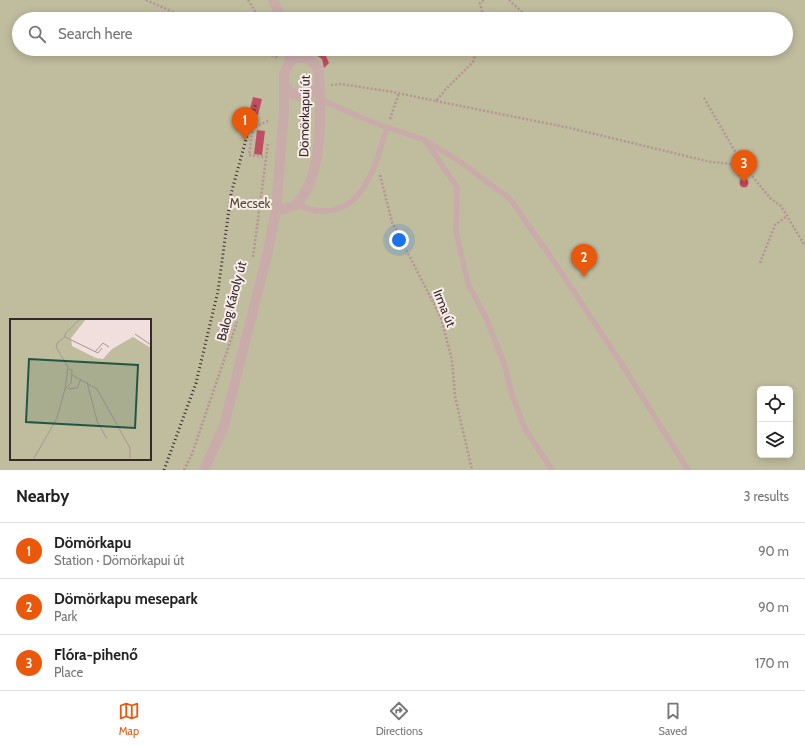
<!DOCTYPE html>
<meta charset="utf-8">
<style>
:root{--surface:#fff;--page:#f2f2f2;--text:#222;--muted:#767676;--line:#e0e0e0;--accent:#ea580c}
body{margin:0;font-family:Cabin,sans-serif;background:var(--page);color:var(--text)}
.controls{position:absolute;right:12px;bottom:12px;display:grid;overflow:hidden;border-radius:6px;box-shadow:0 2px 10px #0003}
.controls button{width:36px;height:36px;display:grid;place-items:center;padding:0;border:0;border-bottom:1px solid var(--line);background:var(--surface);color:var(--text);font:20px sans-serif}
.you{position:absolute;left:399px;top:240px;width:14px;height:14px;margin:-10px;border:3px solid #fff;border-radius:50%;background:#1a73e8;box-shadow:0 0 0 6px #1a73e833}
.badge{display:grid;place-items:center;width:26px;height:26px;border-radius:50%;background:var(--accent);color:#fff;font-size:13px;font-weight:700}
.pin{position:absolute;translate:-50% -33px;filter:drop-shadow(0 1px 2px #0008)}
.pin::after{content:'';position:absolute;top:21px;width:14px;height:12px;background:inherit;clip-path:polygon(0 0,100% 0,50% 100%)}
.list{margin:0;padding:0;list-style:none}
h2{display:flex;justify-content:space-between;align-items:center;height:52px;margin:0;padding:0 16px;font-size:17px}
h2 small{font-size:13px;font-weight:400;color:var(--muted)}
.list li{display:grid;grid-template-columns:26px 1fr auto;gap:12px;align-items:center;box-sizing:border-box;height:56px;padding:0 16px;border-top:1px solid var(--line)}
.list b{display:block;font-size:15px;white-space:nowrap}
.list p{margin:0;font-size:13px;white-space:nowrap;color:var(--muted)}
.list em{font-size:13px;font-style:normal;color:var(--muted)}
.icon{flex:none;width:22px;height:22px;fill:none;stroke:currentColor;stroke-width:2;stroke-linecap:round;stroke-linejoin:round}
.map{position:relative;flex:none;width:805px;height:470px;overflow:hidden}
.search{position:absolute;background:var(--surface);box-shadow:0 2px 10px #0003;left:12px;right:12px;top:12px;height:44px;display:flex;align-items:center;gap:10px;box-sizing:border-box;padding:0 14px;border-radius:22px;color:var(--muted);font-size:15px}
.sheet{height:220px;background:var(--surface)}
nav{display:flex;justify-content:space-around;align-items:center;box-sizing:border-box;height:56px;border-top:1px solid var(--line);background:var(--surface);font-size:11px;color:var(--muted)}
nav a{display:grid;justify-items:center;gap:2px}
nav .on{color:var(--accent)}
.map>svg:first-child{display:block}
.green{fill:#c0bc9e;fill-rule:evenodd}
.building{fill:#c04d64}
.lines{fill:none;stroke-linecap:round;stroke-linejoin:round}
.path{stroke:#b59495;stroke-width:2.5;stroke-dasharray:2 2;stroke-linecap:butt}
.service{stroke:#c9abaa;stroke-width:5.5}
.minor{stroke:#c9abaa;stroke-width:10}
.rail{stroke:#37292b;stroke-width:3;stroke-dasharray:1 3;stroke-linecap:butt}
.labels{text-anchor:middle;dominant-baseline:central;stroke-width:4;stroke-linejoin:round;paint-order:stroke}
.street-label{font-size:13px;fill:#37292b;stroke:#f9ecea}
.park-label{font-size:13px;fill:#54512e;stroke:#f9ecea}
.inset-road{fill:none;stroke:#a79696;stroke-width:1}
.view{fill:#215742;fill-opacity:0.15;stroke:#215742;stroke-width:2}
.inset-edge{fill:none;stroke:#37292b;stroke-width:2}
</style>
<div class="map">
<svg width="805" height="470" viewBox="0 0 805 470">
<rect width="100%" height="100%" fill="#f1dfde"/>
<path class="green" d="M0 0H805V470H0ZM19 19H786V49H19ZM11 320H150V459H11ZM760 389H790V455H760Z"/>
<path class="building" d="M320 51 326 56 329 63 324 68 322 59 316 55Z
M253 97 262 99 258 115 249 113Z
M257 130 265 131 262 155 254 154Z
M739.5 183a4.5 4.5 0 1 1 9 0a4.5 4.5 0 1 1-9 0Z"/>
<g class="lines">
<path class="path" d="M146 0 189 19
M248 0 260 19
M509 0 523 13 535 18 527 19
M480 19 483 15 480 3 484 0
M257 49 278 58
M331 85 341 84 393 92 436 101 447 88 473 62 477 49
M704 98 743 165 771 199 781 206 805 246
M436 101 570 128 711 162 743 165
M390 119 399 93
M267 157 249 155 253 128 270 120
M380 175 392 222 441 318 452 360 455 396 472 470
M741 180 739 175 748 170
M253 257 268 143
M760 263 775 225 787 216
M184 470 192 454 237 322"/>
<path class="service" d="M319 99 374 123 425 140 462 163 510 199 555 263 621 363 688 470
M426 142 457 187 456 231 468 284 486 318 504 363 512 395 525 429 552 470
M296 204C303 207 312 211 319 211 365 214 376 162 387 127"/>
<path class="minor" d="M273 0 282 19
M288 49 290 61
M284 86C295 98 308 100 319 86
M204 470 224 426 267 255 276 211 284 110V74L290 61C303 53 316 60 319 74 321 108 324 179 296 204 292 208 282 209 276 211"/>
<path class="rail" d="M164 470 196 383 218 291 231 194 256 103"/>
</g>
<g class="labels">
<g class="street-label">
<text transform="translate(304 116) rotate(-89)">Dömörkapui út</text>
<text transform="translate(231 301) rotate(-75)">Balog Károly út</text>
<text transform="translate(445 308) rotate(68)">Irma út</text>
</g>
<g class="park-label">
<text x="250" y="203">Mecsek</text>
</g>
</g>
<g transform="translate(10 319)">
<rect width="141" height="141" fill="#f1dfde"/>
<path d="M0 0H76L61 19 62 27 86 39 93 40 102 30 123 18 141 29V141H0Z" fill="#c0bc9e"/>
<path class="inset-road" d="M125 15 141 26M55 18V15L70 0M85 33 93 24 99 28M62 56 87 70 120 129V139M77 63 87 102 97 120M55 70 61 64 62 51 58 50M58 70 67 69 71 60M23 141 47 99 55 70 58 48 46 28 48 23 55 18 88 34 92 29"/>
<path class="view" d="M19 40 128 46 125 109 16 103Z"/>
<rect width="141" height="141" class="inset-edge"/>
</g>
</svg>
<div class="controls">
<button><svg class="icon" aria-label="locate" viewBox="0 0 24 24"><circle cx="12" cy="12" r="6"/><path d="M12 2v4M12 18v4M2 12h4M18 12h4"/></svg></button>
<button><svg class="icon" aria-label="layers" viewBox="0 0 24 24"><path d="M12 4l9 5-9 5-9-5zM3 14l9 5 9-5"/></svg></button>
</div>
<div class="you"></div>
<div class="pin badge" style="left:245px;top:140px">1</div>
<div class="pin badge" style="left:584px;top:277px">2</div>
<div class="pin badge" style="left:744px;top:183px">3</div>
<div class="search"><svg class="icon" aria-label="search" viewBox="0 0 24 24"><circle cx="10" cy="10" r="6"/><path d="M15 15l6 6"/></svg>Search here</div>
</div>
<section class="sheet">
<h2>Nearby<small>3 results</small></h2>
<ul class="list">
<li><span class="badge">1</span><div><b>Dömörkapu</b><p>Station · Dömörkapui út</p></div><em>90 m</em></li>
<li><span class="badge">2</span><div><b>Dömörkapu mesepark</b><p>Park</p></div><em>90 m</em></li>
<li><span class="badge">3</span><div><b>Flóra-pihenő</b><p>Place</p></div><em>170 m</em></li>
</ul>
</section>
<nav>
<a class="on"><svg class="icon" aria-label="map" viewBox="0 0 24 24"><path d="M3 6l6-2 6 2 6-2v14l-6 2-6-2-6 2zM9 4v14M15 6v14"/></svg>Map</a>
<a><svg class="icon" aria-label="directions" viewBox="0 0 24 24"><path d="M12 3l9 9-9 9-9-9zM9 14v-3h6M13 9l2 2-2 2"/></svg>Directions</a>
<a><svg class="icon" aria-label="saved" viewBox="0 0 24 24"><path d="M7 4h10v16l-5-4-5 4z"/></svg>Saved</a>
</nav>
